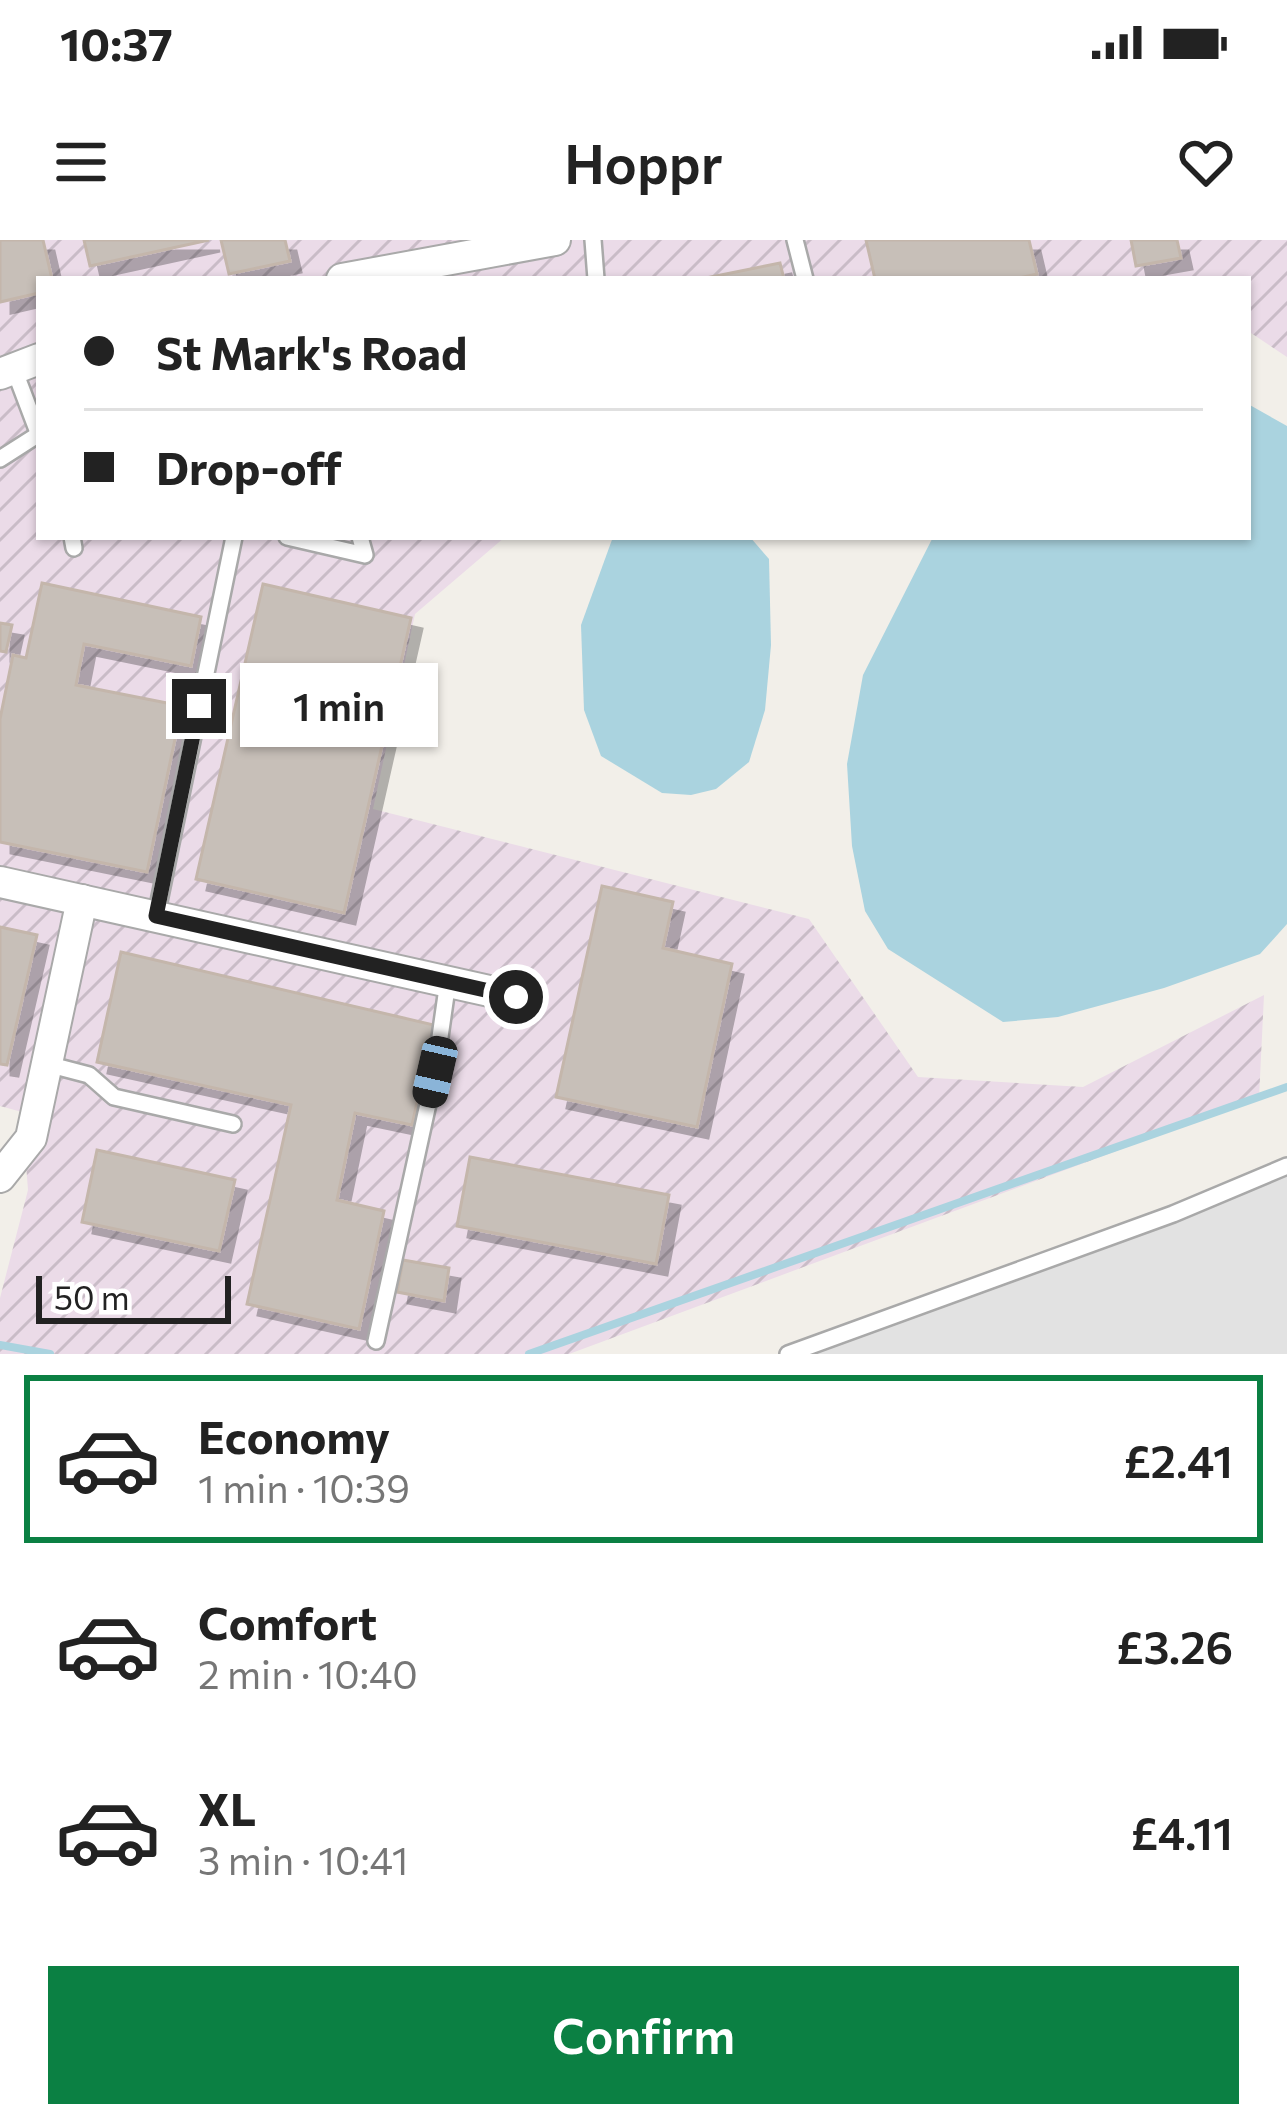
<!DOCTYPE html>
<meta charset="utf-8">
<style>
body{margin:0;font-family:Commissioner,sans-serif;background:#f6f6f6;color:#222;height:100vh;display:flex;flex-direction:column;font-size:45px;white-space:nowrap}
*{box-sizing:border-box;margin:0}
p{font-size:39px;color:#767676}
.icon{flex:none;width:66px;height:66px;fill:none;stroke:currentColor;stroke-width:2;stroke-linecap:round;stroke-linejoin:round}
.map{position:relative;height:1114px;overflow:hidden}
.drawer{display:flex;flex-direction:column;background:#fff;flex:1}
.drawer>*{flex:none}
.top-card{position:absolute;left:36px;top:36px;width:1215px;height:264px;border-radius:0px;box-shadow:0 3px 9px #0004;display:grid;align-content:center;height:264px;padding:0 48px;background:#fff}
.scale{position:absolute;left:36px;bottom:30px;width:195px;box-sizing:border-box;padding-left:12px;border:6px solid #222;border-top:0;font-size:33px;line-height:42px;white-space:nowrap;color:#222;-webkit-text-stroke:9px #fff;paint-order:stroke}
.end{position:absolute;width:54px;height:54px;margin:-27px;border:15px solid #222;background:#fff;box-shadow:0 0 0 6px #fff}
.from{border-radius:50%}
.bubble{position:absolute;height:84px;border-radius:0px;background:#fff;box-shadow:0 3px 9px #0004;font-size:39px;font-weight:600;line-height:84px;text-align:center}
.car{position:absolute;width:36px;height:72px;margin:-36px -18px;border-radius:15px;box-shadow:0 0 9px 3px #0007;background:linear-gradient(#222 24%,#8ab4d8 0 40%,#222 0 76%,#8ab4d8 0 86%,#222 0)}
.top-card b{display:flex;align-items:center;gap:42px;height:114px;font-size:45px}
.top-card b+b{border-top:3px solid #e0e0e0}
.top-card i{width:30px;height:30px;background:#222}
ul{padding:21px 0 0;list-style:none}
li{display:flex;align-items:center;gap:36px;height:168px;margin:0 24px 18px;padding:0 24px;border:6px solid transparent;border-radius:0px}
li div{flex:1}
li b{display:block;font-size:45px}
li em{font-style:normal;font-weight:600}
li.on{border-color:#0b8043}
li>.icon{width:108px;height:108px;stroke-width:1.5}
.cta{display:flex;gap:24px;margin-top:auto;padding:24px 48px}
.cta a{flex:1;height:138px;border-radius:0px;background:#0b8043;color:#fff;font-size:48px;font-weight:600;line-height:138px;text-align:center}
.status{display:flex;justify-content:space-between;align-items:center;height:84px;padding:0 60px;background:#fff;direction:ltr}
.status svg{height:33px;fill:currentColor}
header{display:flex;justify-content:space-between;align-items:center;height:156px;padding:0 48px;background:#fff;font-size:54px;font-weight:600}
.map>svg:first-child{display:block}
.industrial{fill:url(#industrial-furrows)}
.parking{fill:#e2e2e2}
.water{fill:#aad3df}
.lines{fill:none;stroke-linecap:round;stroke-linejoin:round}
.stream{stroke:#aad3df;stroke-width:8}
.building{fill:#c7bfb8;stroke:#c4b6ab;stroke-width:3;filter:url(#shadow)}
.lane-casing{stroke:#a9a9a9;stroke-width:20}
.street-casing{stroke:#a9a9a9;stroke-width:34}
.lane{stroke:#fff;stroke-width:15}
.street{stroke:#fff;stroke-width:30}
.route{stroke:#222;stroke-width:15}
</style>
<div class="status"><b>10:37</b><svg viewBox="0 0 49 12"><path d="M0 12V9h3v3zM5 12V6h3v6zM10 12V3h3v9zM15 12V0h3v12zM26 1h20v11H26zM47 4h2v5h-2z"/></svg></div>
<header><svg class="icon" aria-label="menu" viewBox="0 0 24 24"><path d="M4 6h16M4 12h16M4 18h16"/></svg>Hoppr<svg class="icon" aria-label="heart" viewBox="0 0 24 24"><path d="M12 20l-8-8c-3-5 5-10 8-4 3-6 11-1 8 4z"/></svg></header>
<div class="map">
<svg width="1287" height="1114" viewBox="0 0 1287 1114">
<defs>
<pattern id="industrial-furrows" width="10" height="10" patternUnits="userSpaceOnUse" patternTransform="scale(3)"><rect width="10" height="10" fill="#ebdbe8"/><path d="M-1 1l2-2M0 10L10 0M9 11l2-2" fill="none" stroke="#c9bcc7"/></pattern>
<filter id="shadow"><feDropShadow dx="11" dy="11" stdDeviation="0" flood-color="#0004"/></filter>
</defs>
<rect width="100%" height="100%" fill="#f2efe9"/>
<path class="industrial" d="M 0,0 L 1287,0 L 1287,117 L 1248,91 L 1248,39 L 39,39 L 39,297 L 505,297 L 415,374 L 373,569 L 809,679 L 918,837 L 1083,847 L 1264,755 L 1259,858 L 569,1114 L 0,1114 L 0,1058 L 28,950 L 22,872 L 0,866 Z"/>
<path class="parking" d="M 1287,932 L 1287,1114 L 810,1114 Z"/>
<g class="water">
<path d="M 1248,164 L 1287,186 L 1287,684 L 1260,714 L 1164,748 L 1058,777 L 1003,782 L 888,709 L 865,671 L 852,606 L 847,524 L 863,435 L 933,297 L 1248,297 Z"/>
<path d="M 613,297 L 750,297 L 769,319 L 771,405 L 765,470 L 749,522 L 716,549 L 691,555 L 662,553 L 601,516 L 584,470 L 581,385 Z"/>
</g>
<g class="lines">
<g class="stream">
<path d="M 0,1105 L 50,1114"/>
<path d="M 529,1114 L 1287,847"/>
</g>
</g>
<g class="building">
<path d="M 0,0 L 43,0 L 52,39 L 39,39 L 39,53 L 0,62 Z"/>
<path d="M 84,0 L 209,0 L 90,26 Z"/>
<path d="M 221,0 L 285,0 L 290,21 L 229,34 Z"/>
<path d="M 866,0 L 1029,0 L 1037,34 L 1015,39 L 875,39 Z"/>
<path d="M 1131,0 L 1177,0 L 1181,18 L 1136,26 Z"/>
<path d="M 780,23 L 784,39 L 701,39 Z"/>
<path d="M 42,343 L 201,377 L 191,426 L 84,404 L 76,445 L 182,466 L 147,632 L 0,602 L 0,479 L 13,415 L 26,418 Z"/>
<path d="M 263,344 L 411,378 L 344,673 L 196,639 Z"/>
<path d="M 0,383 L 12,385 L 6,412 L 0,411 Z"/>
<path d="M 602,646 L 673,662 L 663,708 L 732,724 L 697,887 L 556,857 Z"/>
<path d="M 0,687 L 37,695 L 7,825 L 0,824 Z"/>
<path d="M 121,712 L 434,785 L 412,885 L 355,873 L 337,960 L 384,971 L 359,1089 L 247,1064 L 291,865 L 97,822 Z"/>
<path d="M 97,910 L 235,940 L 219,1011 L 82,982 Z"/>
<path d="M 470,917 L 669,955 L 656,1024 L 457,986 Z"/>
<path d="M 403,1020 L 449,1028 L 444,1061 L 397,1052 Z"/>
</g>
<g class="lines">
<defs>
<g id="lane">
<path d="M 593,0 L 596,39"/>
<path d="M 795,0 L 805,39"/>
<path d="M 14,129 L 39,195"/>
<path d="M 0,219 L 39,194"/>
<path d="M 72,297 L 74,308"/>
<path d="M 287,297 L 365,315 L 360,297"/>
<path d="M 156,676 L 234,297"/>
<path d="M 47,824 L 89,835 L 114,857 L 233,884"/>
<path d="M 376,1101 L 435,832 L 448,741"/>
<path d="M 788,1114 L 1173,974 L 1287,926"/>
</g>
<g id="street">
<path d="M 342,39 L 555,0"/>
<path d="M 0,134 L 39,119"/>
<path d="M 0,642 L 516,757"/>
<path d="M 0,937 L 31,898 L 82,660"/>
</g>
</defs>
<use href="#lane" class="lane-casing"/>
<use href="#street" class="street-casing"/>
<use href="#lane" class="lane"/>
<use href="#street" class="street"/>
</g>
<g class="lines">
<path class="route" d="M 199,466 L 156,676 L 516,757"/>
</g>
</svg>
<div class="scale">50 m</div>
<i class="end from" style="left:516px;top:757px"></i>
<i class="end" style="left:199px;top:466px"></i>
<div class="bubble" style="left:240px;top:423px;width:198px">1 min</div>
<i class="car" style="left:435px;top:832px;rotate:193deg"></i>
<div class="top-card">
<b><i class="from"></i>St Mark's Road</b>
<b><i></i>Drop-off</b>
</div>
</div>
<section class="drawer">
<ul>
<li class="on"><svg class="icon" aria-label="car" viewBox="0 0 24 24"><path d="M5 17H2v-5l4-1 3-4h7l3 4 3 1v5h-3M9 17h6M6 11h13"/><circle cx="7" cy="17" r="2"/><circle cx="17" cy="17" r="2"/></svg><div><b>Economy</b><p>1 min · 10:39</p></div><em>£2.41</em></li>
<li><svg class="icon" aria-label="car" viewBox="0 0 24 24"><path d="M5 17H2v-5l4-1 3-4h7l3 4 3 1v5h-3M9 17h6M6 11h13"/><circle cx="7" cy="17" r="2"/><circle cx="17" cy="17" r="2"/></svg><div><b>Comfort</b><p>2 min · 10:40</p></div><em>£3.26</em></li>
<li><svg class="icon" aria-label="car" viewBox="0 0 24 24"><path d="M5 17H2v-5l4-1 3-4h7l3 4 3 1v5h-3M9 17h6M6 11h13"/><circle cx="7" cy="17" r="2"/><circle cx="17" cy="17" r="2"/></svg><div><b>XL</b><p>3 min · 10:41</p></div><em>£4.11</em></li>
</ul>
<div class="cta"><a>Confirm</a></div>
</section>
